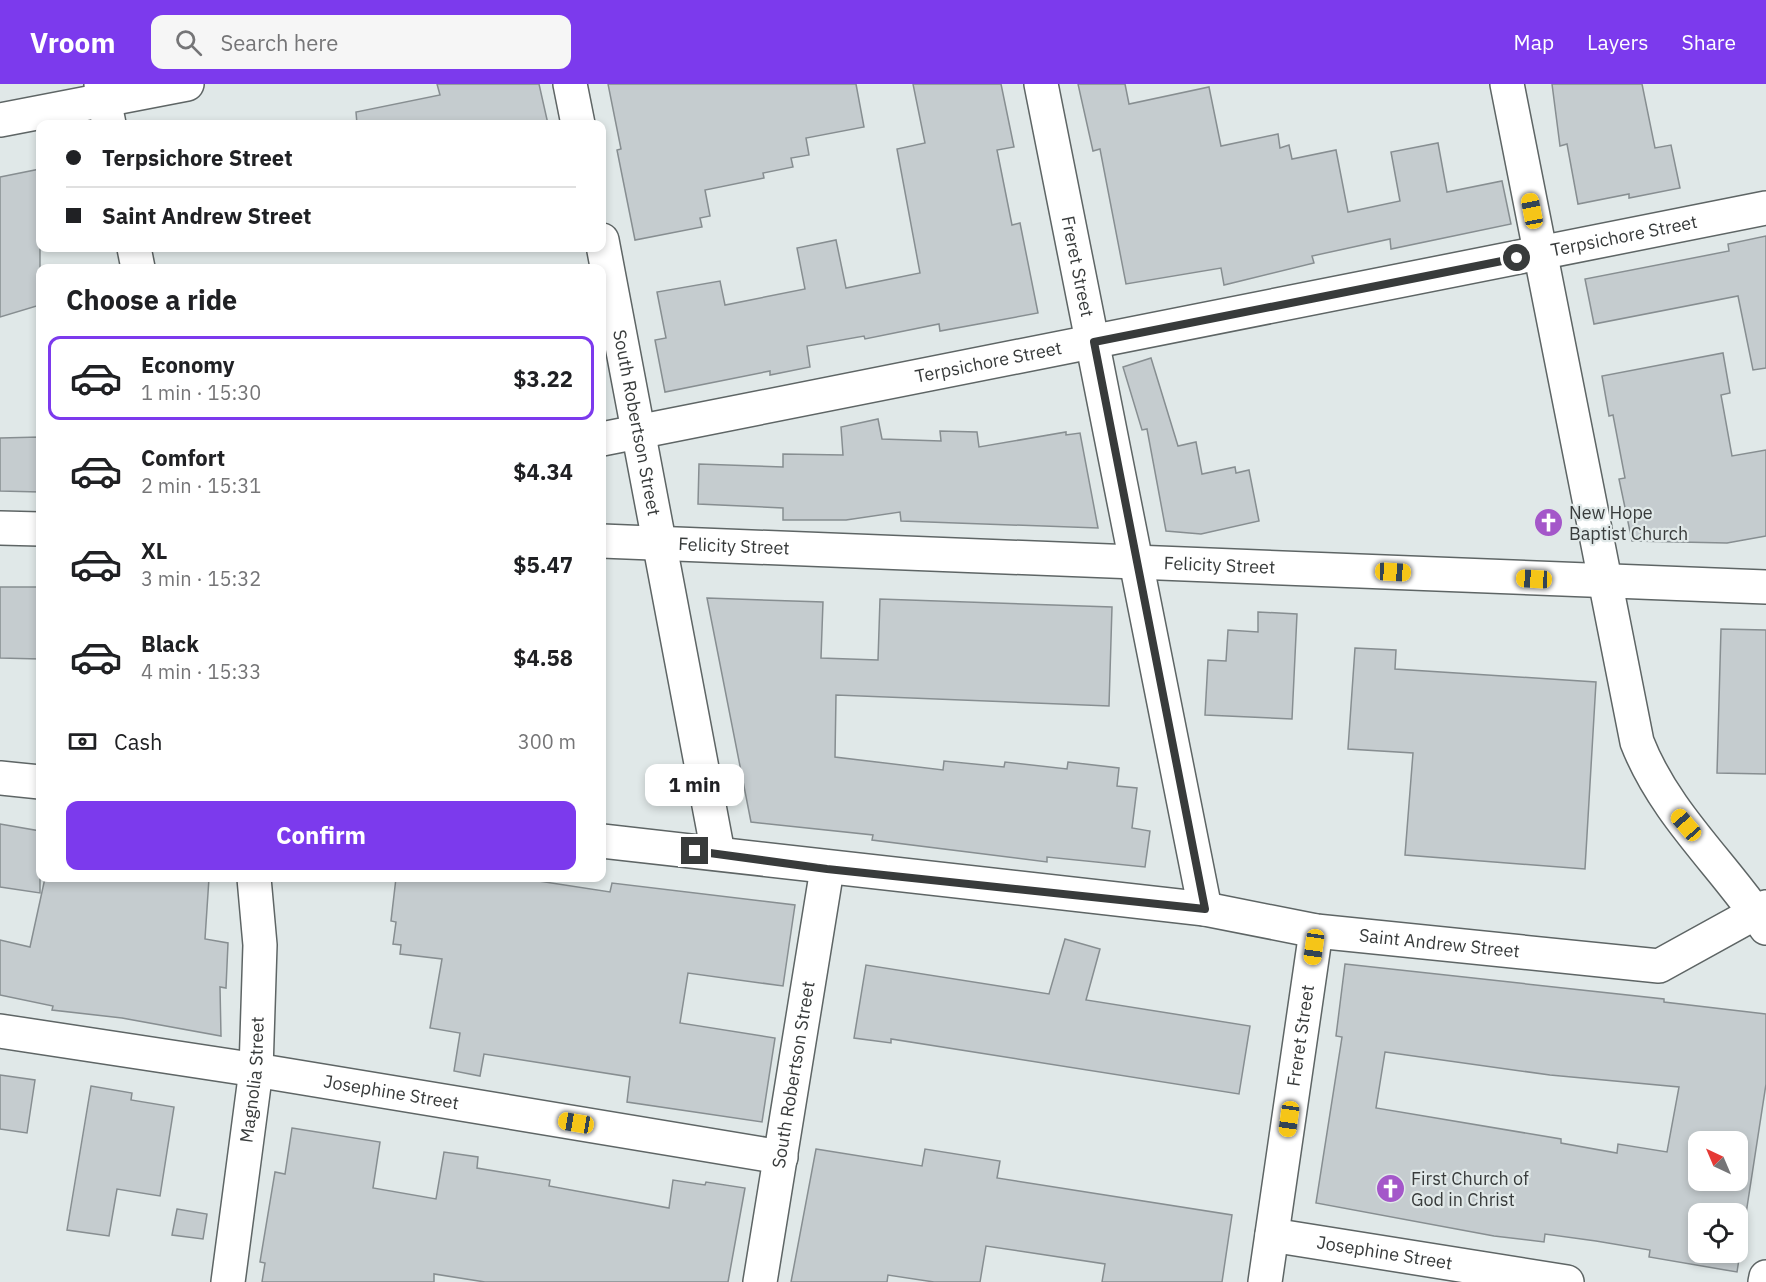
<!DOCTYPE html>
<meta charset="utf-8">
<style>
body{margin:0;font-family:"IBM Plex Sans",sans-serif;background:#f6f6f6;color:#202124;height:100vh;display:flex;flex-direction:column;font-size:22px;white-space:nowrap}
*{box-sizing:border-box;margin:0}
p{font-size:20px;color:#757577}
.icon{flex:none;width:33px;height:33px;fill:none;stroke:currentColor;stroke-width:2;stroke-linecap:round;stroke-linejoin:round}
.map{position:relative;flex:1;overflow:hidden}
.details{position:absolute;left:36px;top:180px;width:570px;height:618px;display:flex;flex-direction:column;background:#fff;border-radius:12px;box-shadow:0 3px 9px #0003}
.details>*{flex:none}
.top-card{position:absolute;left:36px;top:36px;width:570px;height:132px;border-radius:12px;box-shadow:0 3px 9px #0003;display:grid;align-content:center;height:132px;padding:0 30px;background:#fff}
.needle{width:39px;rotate:316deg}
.fabs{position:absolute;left:1688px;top:1047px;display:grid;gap:12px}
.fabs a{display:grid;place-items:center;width:60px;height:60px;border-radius:12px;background:#fff;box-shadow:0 3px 9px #0003;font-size:30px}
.end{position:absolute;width:27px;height:27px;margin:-14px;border:8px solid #383b3b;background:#fff;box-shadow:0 0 0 3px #fff}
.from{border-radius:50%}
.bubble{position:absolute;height:42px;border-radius:12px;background:#fff;box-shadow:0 3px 9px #0003;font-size:20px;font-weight:700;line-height:42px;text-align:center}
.car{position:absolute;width:18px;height:36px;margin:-18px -9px;border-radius:8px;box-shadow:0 0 4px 2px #0007;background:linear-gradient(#f5c518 24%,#345 0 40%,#f5c518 0 76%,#345 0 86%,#f5c518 0)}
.top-card b{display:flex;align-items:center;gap:21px;height:57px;font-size:22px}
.top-card b+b{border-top:2px solid #e0e0e0}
.top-card i{width:15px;height:15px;background:#202124}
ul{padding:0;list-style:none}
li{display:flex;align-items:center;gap:18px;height:84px;margin:0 12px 9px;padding:0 18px;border:3px solid transparent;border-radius:12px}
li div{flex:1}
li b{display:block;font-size:22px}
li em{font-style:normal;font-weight:700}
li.selected{border-color:#7c3aed}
li>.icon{width:54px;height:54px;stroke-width:1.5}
h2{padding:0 30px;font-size:27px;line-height:72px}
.pay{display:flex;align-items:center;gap:15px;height:66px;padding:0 30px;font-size:22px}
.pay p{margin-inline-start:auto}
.button{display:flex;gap:12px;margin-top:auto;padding:12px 30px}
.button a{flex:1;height:69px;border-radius:12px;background:#7c3aed;color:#fff;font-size:24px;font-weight:700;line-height:69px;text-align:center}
header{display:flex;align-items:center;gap:36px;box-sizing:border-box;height:84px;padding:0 30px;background:#7c3aed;color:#fff}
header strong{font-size:28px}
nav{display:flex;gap:33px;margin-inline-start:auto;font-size:21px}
.search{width:420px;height:54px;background:#f6f6f6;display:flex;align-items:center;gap:15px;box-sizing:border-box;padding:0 21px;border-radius:12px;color:#757577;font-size:22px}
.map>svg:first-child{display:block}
.building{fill:#c5cccf;stroke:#878e91;stroke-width:1.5;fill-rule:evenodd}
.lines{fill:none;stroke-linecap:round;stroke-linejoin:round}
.street-casing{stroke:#5e6565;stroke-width:36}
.secondary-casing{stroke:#5e6565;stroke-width:36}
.street{stroke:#fff;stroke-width:33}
.secondary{stroke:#fff;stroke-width:33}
.route{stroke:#383b3b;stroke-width:8}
.labels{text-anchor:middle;stroke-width:4.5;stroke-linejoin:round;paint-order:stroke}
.street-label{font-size:18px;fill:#383b3b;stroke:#e0e8e8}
.poi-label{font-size:18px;fill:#383b3b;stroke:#e0e8e8;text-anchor:start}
</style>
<header>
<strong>Vroom</strong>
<div class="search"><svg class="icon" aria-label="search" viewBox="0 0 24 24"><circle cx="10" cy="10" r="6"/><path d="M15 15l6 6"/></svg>Search here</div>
<nav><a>Map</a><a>Layers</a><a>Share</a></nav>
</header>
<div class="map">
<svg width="1766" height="1198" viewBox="0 0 1766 1198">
<rect width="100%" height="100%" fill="#e0e8e8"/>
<g class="building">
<path d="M 437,0 L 539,0 L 548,40 L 357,40 L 356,28 L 440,11 Z"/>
<path d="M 608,0 L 856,0 L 864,43 L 806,54 L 809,71 L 791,74 L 793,83 L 763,89 L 764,94 L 705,106 L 710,132 L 700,134 L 702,143 L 635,156 L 617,66 L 621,65 Z"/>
<path d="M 913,0 L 1001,0 L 1014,63 L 997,66 L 1012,141 L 1020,139 L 1038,229 L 940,247 L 939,240 L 865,255 L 864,252 L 807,262 L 810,283 L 770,291 L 770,287 L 665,308 L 655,256 L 666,254 L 657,208 L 720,197 L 725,221 L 805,205 L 797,164 L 836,156 L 846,204 L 920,189 L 897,65 L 925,59 Z"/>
<path d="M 1078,0 L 1125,0 L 1129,20 L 1209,3 L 1221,62 L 1278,50 L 1280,64 L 1289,61 L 1292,75 L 1336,66 L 1348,128 L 1400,117 L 1391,68 L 1438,59 L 1447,108 L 1502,97 L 1511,140 L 1391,165 L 1390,155 L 1312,172 L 1314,179 L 1224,201 L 1221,184 L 1126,200 L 1100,65 L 1093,67 Z"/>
<path d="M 1552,0 L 1642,0 L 1655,64 L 1671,61 L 1680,104 L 1629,114 L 1629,110 L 1578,120 L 1567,60 L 1560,62 Z"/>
<path d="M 40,85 L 40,221 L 0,233 L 0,93 Z"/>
<path d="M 1766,152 L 1766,284 L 1753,286 L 1738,212 L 1594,240 L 1585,195 L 1729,167 L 1728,160 Z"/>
<path d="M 1723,269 L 1730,309 L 1721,311 L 1732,372 L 1766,366 L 1766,452 L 1727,459 L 1632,457 L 1619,395 L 1625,394 L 1613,331 L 1609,332 L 1602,292 Z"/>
<path d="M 1151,274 L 1178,362 L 1196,358 L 1202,390 L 1235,383 L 1236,389 L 1249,386 L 1259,437 L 1201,450 L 1166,447 L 1147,345 L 1142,346 L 1123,283 Z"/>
<path d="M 878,335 L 882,355 L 941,357 L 940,347 L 977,348 L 979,363 L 1066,348 L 1066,351 L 1080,349 L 1098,444 L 901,437 L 900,428 L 846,436 L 783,436 L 783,424 L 698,420 L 699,380 L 783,383 L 783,370 L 843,371 L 841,343 Z"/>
<path d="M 40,353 L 40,408 L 0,407 L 0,354 Z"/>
<path d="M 0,503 L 40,503 L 40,575 L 0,574 Z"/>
<path d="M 707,514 L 823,518 L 821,574 L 878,576 L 880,515 L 1112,523 L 1109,622 L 836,611 L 835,673 L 943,686 L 944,677 L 1004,683 L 1005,678 L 1067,685 L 1068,678 L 1119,684 L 1117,702 L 1137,704 L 1132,744 L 1150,747 L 1145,783 L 1047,773 L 1047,778 L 872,756 L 873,751 L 751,738 Z"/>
<path d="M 1258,528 L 1297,530 L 1292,635 L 1205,631 L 1208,576 L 1226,577 L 1228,546 L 1258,548 Z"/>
<path d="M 1721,545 L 1766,546 L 1766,690 L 1717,689 Z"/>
<path d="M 1355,564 L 1396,566 L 1395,585 L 1596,598 L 1585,785 L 1405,771 L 1413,669 L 1348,665 Z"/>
<path d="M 0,740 L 40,747 L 40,809 L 0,803 Z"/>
<path d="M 45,794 L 209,794 L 205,855 L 228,859 L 226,904 L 220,903 L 221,952 L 122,934 L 52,926 L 53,922 L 0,911 L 0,856 L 30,863 Z"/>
<path d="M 396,794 L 519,794 L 610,808 L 612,799 L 795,821 L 783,902 L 688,889 L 680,939 L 775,954 L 762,1038 L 627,1018 L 630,993 L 484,970 L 480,992 L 454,987 L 460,949 L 430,944 L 442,875 L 400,870 L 401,861 L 393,860 L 396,838 L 391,837 Z"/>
<path d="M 1065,855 L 1100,865 L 1086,916 L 1250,942 L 1239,1010 L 891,955 L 891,959 L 854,954 L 866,881 L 1049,910 Z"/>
<path d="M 1345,880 L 1664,915 L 1664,918 L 1766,930 L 1766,1000 L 1737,1188 L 1649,1173 L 1650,1166 L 1596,1157 L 1545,1150 L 1544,1158 L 1494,1152 L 1316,1119 L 1342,953 L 1336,952 ZM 1385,968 L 1550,991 L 1679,1003 L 1667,1068 L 1618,1060 L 1617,1069 L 1561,1059 L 1561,1055 L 1376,1024 ZM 1698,1058 L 1737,1058 L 1737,1096 L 1698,1096 ZM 1698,1130 L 1737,1130 L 1737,1168 L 1698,1168 Z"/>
<path d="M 0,991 L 35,996 L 27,1049 L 0,1045 Z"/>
<path d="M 91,1002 L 132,1009 L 131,1016 L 174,1023 L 160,1112 L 117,1105 L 109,1152 L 67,1146 Z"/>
<path d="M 292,1044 L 380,1058 L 373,1104 L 436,1115 L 444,1068 L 478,1073 L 477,1084 L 550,1096 L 549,1102 L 669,1124 L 673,1096 L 705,1101 L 706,1098 L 745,1104 L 728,1198 L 485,1198 L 434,1190 L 434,1198 L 262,1198 L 265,1179 L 260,1178 L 275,1088 L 285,1090 Z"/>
<path d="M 816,1065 L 922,1082 L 925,1065 L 1000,1077 L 997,1094 L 1232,1131 L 1222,1198 L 1102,1198 L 1105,1180 L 986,1162 L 980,1198 L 934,1198 L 888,1191 L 887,1198 L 791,1198 Z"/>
<path d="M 177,1125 L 207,1130 L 203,1155 L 172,1151 Z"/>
</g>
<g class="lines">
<defs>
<g id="street">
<path d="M 101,0 L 109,40"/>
<path d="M 570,0 L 578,40"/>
<path id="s1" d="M 1041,0 L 1205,825"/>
<path d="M 1507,0 L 1637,658 C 1665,730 1724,781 1766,844"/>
<path id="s2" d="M 602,156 L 718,769"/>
<path d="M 134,164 L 138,184"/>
<path id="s3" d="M 602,355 L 1766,124"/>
<path d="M 0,444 L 40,445"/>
<path id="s4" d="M 602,457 L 1766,503"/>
<path d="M 0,694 L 40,698"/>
<path id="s5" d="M 602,757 L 1205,825 L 1316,847 L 1659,882 L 1766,823"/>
<path id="s6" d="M 0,947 L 256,986 L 781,1073"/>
<path id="s7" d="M 1272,1151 L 1567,1198"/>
<path id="s8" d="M 228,1198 L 256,986 L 260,861 L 254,794"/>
<path id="s9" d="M 760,1198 L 827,785"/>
<path id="s10" d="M 1265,1198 L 1316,847"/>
<path d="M 1765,1198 L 1766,1193"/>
</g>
<path id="secondary" d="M 0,36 L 187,0"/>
</defs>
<use href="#street" class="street-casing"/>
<use href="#secondary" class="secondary-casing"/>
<use href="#street" class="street"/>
<use href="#secondary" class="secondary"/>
</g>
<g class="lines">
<path class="route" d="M 695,767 L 827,785 L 1205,825 L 1094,258 L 1517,174"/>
</g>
<defs>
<symbol id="church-disc" viewBox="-11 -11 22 22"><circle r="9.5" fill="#a457c9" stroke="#e0e8e8"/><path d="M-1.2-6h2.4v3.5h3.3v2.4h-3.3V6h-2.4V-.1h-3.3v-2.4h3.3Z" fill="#fff"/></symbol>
</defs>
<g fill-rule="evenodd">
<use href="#church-disc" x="1532" y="422" width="33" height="33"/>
<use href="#church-disc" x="1374" y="1088" width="33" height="33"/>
</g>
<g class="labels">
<g class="street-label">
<text dy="6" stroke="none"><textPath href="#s3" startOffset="1042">Terpsichore Street</textPath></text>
<text dy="6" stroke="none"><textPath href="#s1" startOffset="186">Freret Street</textPath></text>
<text dy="6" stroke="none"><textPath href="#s3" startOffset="394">Terpsichore Street</textPath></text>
<text dy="6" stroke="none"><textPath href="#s2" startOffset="186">South Robertson Street</textPath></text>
<text dy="6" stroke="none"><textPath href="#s4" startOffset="132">Felicity Street</textPath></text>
<text dy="6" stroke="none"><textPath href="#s4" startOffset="618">Felicity Street</textPath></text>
<text dy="6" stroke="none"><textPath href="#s5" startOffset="844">Saint Andrew Street</textPath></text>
<text dy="6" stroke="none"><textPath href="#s10" startOffset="249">Freret Street</textPath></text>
<text dy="6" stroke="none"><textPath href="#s9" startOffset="210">South Robertson Street</textPath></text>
<text dy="6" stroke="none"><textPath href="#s8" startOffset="204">Magnolia Street</textPath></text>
<text dy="6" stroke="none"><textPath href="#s6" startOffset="396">Josephine Street</textPath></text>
<text dy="6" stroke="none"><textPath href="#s7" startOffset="114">Josephine Street</textPath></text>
</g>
<g class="poi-label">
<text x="1569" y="435">New Hope<tspan x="1569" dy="21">Baptist Church</tspan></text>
<text x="1411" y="1101">First Church of<tspan x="1411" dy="21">God in Christ</tspan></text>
</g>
</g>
</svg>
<div class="fabs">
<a><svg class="needle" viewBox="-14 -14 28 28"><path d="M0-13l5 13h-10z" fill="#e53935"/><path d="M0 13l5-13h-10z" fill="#757577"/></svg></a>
<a><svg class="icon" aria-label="locate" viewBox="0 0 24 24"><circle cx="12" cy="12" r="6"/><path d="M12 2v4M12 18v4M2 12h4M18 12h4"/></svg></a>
</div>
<i class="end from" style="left:1517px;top:174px"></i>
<i class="end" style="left:695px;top:767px"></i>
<div class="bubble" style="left:645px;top:680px;width:99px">1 min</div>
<i class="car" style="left:1532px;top:127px;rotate:349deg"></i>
<i class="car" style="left:1393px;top:488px;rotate:93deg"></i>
<i class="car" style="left:1534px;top:495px;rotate:273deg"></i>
<i class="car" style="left:1686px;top:741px;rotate:319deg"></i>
<i class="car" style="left:1314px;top:863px;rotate:188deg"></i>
<i class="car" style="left:1289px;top:1035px;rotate:188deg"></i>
<i class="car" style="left:576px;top:1039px;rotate:280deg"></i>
<div class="top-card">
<b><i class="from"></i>Terpsichore Street</b>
<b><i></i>Saint Andrew Street</b>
</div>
<section class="details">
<h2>Choose a ride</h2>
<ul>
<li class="selected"><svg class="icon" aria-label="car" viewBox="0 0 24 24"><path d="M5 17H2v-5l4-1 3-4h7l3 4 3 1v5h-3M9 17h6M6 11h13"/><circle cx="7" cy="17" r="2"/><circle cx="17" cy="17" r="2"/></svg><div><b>Economy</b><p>1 min · 15:30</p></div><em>$3.22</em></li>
<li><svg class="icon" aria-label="car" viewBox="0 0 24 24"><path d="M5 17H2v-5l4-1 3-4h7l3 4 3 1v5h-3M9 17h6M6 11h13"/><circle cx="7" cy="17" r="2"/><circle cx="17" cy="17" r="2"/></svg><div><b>Comfort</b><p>2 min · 15:31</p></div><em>$4.34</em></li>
<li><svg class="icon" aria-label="car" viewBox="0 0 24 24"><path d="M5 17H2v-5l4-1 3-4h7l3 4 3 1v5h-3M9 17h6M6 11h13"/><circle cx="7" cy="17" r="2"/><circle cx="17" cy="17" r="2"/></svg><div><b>XL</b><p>3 min · 15:32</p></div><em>$5.47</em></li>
<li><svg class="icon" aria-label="car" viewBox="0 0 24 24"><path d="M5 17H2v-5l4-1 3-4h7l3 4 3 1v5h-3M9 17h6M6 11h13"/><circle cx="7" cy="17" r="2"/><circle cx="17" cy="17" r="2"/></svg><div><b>Black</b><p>4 min · 15:33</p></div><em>$4.58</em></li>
</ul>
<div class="pay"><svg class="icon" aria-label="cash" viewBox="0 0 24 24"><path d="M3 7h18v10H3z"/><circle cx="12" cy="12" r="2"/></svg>Cash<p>300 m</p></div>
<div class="button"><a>Confirm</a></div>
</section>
</div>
